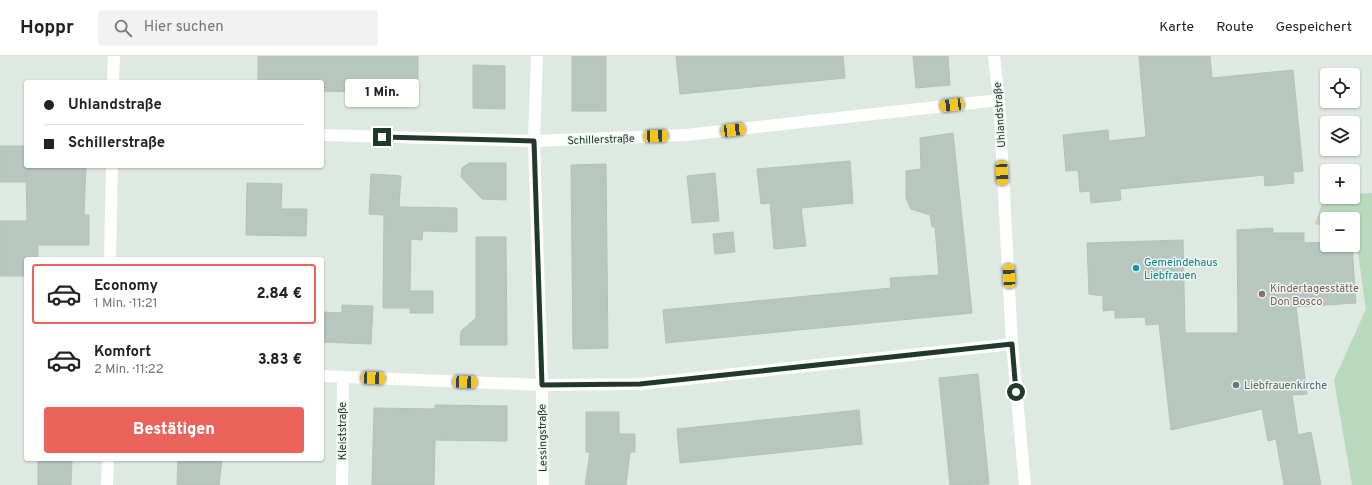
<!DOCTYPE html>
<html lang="de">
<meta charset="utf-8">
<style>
body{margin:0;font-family:Overpass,sans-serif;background:#f2f2f2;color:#222;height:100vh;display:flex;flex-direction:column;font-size:15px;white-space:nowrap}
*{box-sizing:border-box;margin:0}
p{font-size:13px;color:#767676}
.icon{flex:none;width:22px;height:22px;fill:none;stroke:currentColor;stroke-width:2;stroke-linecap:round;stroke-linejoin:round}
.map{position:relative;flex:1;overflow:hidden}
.side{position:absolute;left:24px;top:201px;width:300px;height:204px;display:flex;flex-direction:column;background:#fff;border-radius:4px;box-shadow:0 1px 3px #0004}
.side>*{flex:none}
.hud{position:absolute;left:24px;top:24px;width:300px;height:88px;border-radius:4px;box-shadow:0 1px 3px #0004;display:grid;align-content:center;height:88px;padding:0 20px;background:#fff}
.fabs{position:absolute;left:1320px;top:12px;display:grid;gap:8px}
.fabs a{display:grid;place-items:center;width:40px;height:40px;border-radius:4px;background:#fff;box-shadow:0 1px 3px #0004;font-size:20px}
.end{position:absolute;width:18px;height:18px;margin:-9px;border:5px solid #21382d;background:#fff;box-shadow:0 0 0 2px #fff}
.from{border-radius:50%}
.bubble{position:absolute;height:28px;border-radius:4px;background:#fff;box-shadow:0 1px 3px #0004;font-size:13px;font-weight:800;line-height:28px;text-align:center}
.car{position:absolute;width:12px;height:24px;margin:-12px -6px;border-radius:5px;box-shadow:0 0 3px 1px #0007;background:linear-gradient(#f5c518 24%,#345 0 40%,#f5c518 0 76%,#345 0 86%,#f5c518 0)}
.hud b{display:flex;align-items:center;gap:14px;height:38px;font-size:15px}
.hud b+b{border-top:1px solid #e0e0e0}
.hud i{width:10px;height:10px;background:#222}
ul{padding:7px 0 0;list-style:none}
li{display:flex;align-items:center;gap:12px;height:60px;margin:0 8px 6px;padding:0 12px;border:2px solid transparent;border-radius:4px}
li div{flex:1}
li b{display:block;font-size:15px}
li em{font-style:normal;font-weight:800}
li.current{border-color:#ea645b}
li>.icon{width:36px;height:36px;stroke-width:1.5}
.button{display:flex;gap:8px;margin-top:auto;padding:8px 20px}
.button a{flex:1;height:46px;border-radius:4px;background:#ea645b;color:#fff;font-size:16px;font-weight:800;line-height:46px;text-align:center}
header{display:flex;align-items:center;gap:24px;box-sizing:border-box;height:56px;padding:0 20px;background:#fff;border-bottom:1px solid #e0e0e0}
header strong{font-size:19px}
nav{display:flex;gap:22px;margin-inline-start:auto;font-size:14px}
.search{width:280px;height:36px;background:#f2f2f2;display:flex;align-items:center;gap:10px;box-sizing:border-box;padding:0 14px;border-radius:4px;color:#767676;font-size:15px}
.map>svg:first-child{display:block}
.green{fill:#b8d9bb}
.building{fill:#b7c6be;stroke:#b1c2b8}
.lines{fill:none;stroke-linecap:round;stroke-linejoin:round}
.minor{stroke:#fff;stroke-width:12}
.route{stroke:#21382d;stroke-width:5}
.culture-dot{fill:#0f9aa8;stroke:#eef6f1;stroke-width:1.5}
.education-dot{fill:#8d6e63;stroke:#eef6f1;stroke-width:1.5}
.worship-dot{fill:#6b7280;stroke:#eef6f1;stroke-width:1.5}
.labels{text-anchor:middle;stroke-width:3;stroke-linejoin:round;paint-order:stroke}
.street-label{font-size:11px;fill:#21382d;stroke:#eef6f1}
.culture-label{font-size:11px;fill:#0d838f;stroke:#eef6f1;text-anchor:start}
.education-label{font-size:11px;fill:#785e54;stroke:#eef6f1;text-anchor:start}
.worship-label{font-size:11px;fill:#5b616d;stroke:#eef6f1;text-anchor:start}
</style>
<header>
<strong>Hoppr</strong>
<div class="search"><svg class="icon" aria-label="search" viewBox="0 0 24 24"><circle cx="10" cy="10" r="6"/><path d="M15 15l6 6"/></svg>Hier suchen</div>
<nav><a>Karte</a><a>Route</a><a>Gespeichert</a></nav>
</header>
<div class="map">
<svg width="1372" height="429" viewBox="0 0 1372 429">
<rect width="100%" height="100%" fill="#dee9e2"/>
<path class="green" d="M 1372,137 L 1372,429 L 1352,429 L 1334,324 L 1366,253 L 1355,176 L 1353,176 L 1353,163 L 1327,163 L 1327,171 L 1315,168 L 1324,140 L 1353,141 L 1353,138 Z"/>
<g class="building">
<path d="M 258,0 L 418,0 L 418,38 L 322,35 L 322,26 L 258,26 Z"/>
<rect x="572" y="0" width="34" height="55"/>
<path d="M 676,0 L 843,0 L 845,22 L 680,38 Z"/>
<path d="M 913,0 L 948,0 L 950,29 L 916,32 Z"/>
<path d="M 1139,0 L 1210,0 L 1212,22 L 1293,14 L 1303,115 L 1293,116 L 1294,127 L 1265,130 L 1264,119 L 1120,133 L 1121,144 L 1091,147 L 1090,135 L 1080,136 L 1078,114 L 1066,115 L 1063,79 L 1108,74 L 1109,85 L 1146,81 Z"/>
<path d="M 473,9 L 505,10 L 505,53 L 473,52 Z"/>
<path d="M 953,77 L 972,257 L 666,287 L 663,254 L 891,232 L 890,222 L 939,219 L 935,171 L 932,171 L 930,159 L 911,153 L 906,142 L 906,115 L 921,113 L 920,82 Z"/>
<path d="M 0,90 L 26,90 L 26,110 L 86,110 L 84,159 L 89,159 L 89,189 L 38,189 L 38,203 L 26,203 L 26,220 L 0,220 L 0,165 L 27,165 L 26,115 L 26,126 L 0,126 Z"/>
<path d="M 850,105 L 853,147 L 801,152 L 806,190 L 774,193 L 770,147 L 761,148 L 757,113 Z"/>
<path d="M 469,107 L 506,107 L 506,144 L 482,143 L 461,121 L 462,112 Z"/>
<path d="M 606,108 L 608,292 L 573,293 L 571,109 Z"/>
<path d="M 715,117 L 719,165 L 692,167 L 687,120 Z"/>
<path d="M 371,118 L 401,120 L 399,151 L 457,152 L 457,176 L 423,175 L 422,184 L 411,183 L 410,235 L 433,235 L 433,257 L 410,257 L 410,252 L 383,252 L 384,159 L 369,158 Z"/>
<path d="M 247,127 L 282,128 L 281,153 L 307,153 L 306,180 L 246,179 Z"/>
<path d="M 1273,172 L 1273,177 L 1304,177 L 1304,187 L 1327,186 L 1327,189 L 1352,189 L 1356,247 L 1296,251 L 1307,338 L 1292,339 L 1298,379 L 1311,376 L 1321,429 L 1284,429 L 1276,383 L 1268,385 L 1262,353 L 1171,374 L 1159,268 L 1146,269 L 1145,261 L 1115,262 L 1115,254 L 1103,255 L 1103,240 L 1089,238 L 1087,187 L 1183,184 L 1185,277 L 1238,277 L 1237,174 Z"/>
<path d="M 733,176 L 735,196 L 715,198 L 713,178 Z"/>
<path d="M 476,181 L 506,181 L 507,289 L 460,289 L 461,275 L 476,262 Z"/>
<path d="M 342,249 L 373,250 L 371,288 L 322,286 L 322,256 L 342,257 Z"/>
<path d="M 978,318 L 989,428 L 950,429 L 939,322 Z"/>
<path d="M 435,349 L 507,350 L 507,385 L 435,384 L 434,429 L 372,429 L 374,352 L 435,353 Z"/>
<path d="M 859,354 L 862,388 L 680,407 L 677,373 Z"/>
<path d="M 586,356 L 619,356 L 619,378 L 635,378 L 635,396 L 630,396 L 626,429 L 585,429 L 590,396 L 586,396 Z"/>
<path d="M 38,403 L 72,403 L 71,429 L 38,429 Z"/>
<path d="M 178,403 L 222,403 L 219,429 L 177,429 Z"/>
</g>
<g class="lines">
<g class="minor">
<path d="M 537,0 L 534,85 L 542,329 L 543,429"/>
<path d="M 994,0 L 999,44 L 1012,288 L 1025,429"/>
<path d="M 113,26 L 114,0"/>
<path d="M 322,79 L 534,85 L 686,79 L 999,44"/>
<path d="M 110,203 L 112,110"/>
<path d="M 322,320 L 542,329 L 640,328 L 1012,288"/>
<path d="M 107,429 L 108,403"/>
<path d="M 342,429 L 343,321"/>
</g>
</g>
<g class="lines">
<path class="route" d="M 382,81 L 534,85 L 542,329 L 640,328 L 1012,288 L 1016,336"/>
</g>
<circle class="culture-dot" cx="1136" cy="212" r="4"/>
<circle class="education-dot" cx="1262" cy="238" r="4"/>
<circle class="worship-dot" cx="1236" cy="329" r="4"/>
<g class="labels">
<g class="street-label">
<text transform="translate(999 59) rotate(-94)" y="4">Uhlandstraße</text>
<text transform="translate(601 83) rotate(-2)" y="4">Schillerstraße</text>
<text transform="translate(342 375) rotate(-90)" y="4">Kleiststraße</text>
<text transform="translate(542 382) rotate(-91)" y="4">Lessingstraße</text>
</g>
<g class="culture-label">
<text x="1144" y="210">Gemeindehaus<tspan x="1144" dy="13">Liebfrauen</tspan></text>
</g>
<g class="education-label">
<text x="1270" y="236">Kindertagesstätte<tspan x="1270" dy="13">Don Bosco</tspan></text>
</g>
<g class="worship-label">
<text x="1244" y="333">Liebfrauenkirche</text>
</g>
</g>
</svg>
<div class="fabs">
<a><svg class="icon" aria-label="locate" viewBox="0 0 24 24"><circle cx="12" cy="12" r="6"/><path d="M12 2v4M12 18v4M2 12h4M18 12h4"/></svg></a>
<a><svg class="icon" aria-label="layers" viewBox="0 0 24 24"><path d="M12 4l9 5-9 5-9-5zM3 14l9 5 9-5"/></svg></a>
<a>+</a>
<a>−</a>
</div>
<i class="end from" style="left:1016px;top:336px"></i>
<i class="end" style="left:382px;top:81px"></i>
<div class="bubble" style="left:345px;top:23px;width:74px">1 Min.</div>
<i class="car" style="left:952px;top:49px;rotate:263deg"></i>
<i class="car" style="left:733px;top:74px;rotate:83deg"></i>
<i class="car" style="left:656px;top:80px;rotate:88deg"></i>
<i class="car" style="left:1002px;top:117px;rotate:177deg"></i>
<i class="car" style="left:1009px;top:220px;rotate:357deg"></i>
<i class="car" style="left:373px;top:322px;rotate:92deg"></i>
<i class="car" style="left:465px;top:326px;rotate:92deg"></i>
<div class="hud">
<b><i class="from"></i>Uhlandstraße</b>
<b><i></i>Schillerstraße</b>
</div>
<section class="side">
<ul>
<li class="current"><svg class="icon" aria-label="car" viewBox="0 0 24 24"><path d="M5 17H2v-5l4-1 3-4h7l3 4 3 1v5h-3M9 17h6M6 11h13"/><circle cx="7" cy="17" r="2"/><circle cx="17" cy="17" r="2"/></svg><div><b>Economy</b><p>1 Min. · 11:21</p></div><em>2.84 €</em></li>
<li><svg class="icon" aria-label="car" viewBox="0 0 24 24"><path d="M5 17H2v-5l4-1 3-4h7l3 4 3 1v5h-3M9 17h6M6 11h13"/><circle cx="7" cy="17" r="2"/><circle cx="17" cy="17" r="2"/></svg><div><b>Komfort</b><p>2 Min. · 11:22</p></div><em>3.83 €</em></li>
</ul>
<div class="button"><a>Bestätigen</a></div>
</section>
</div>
